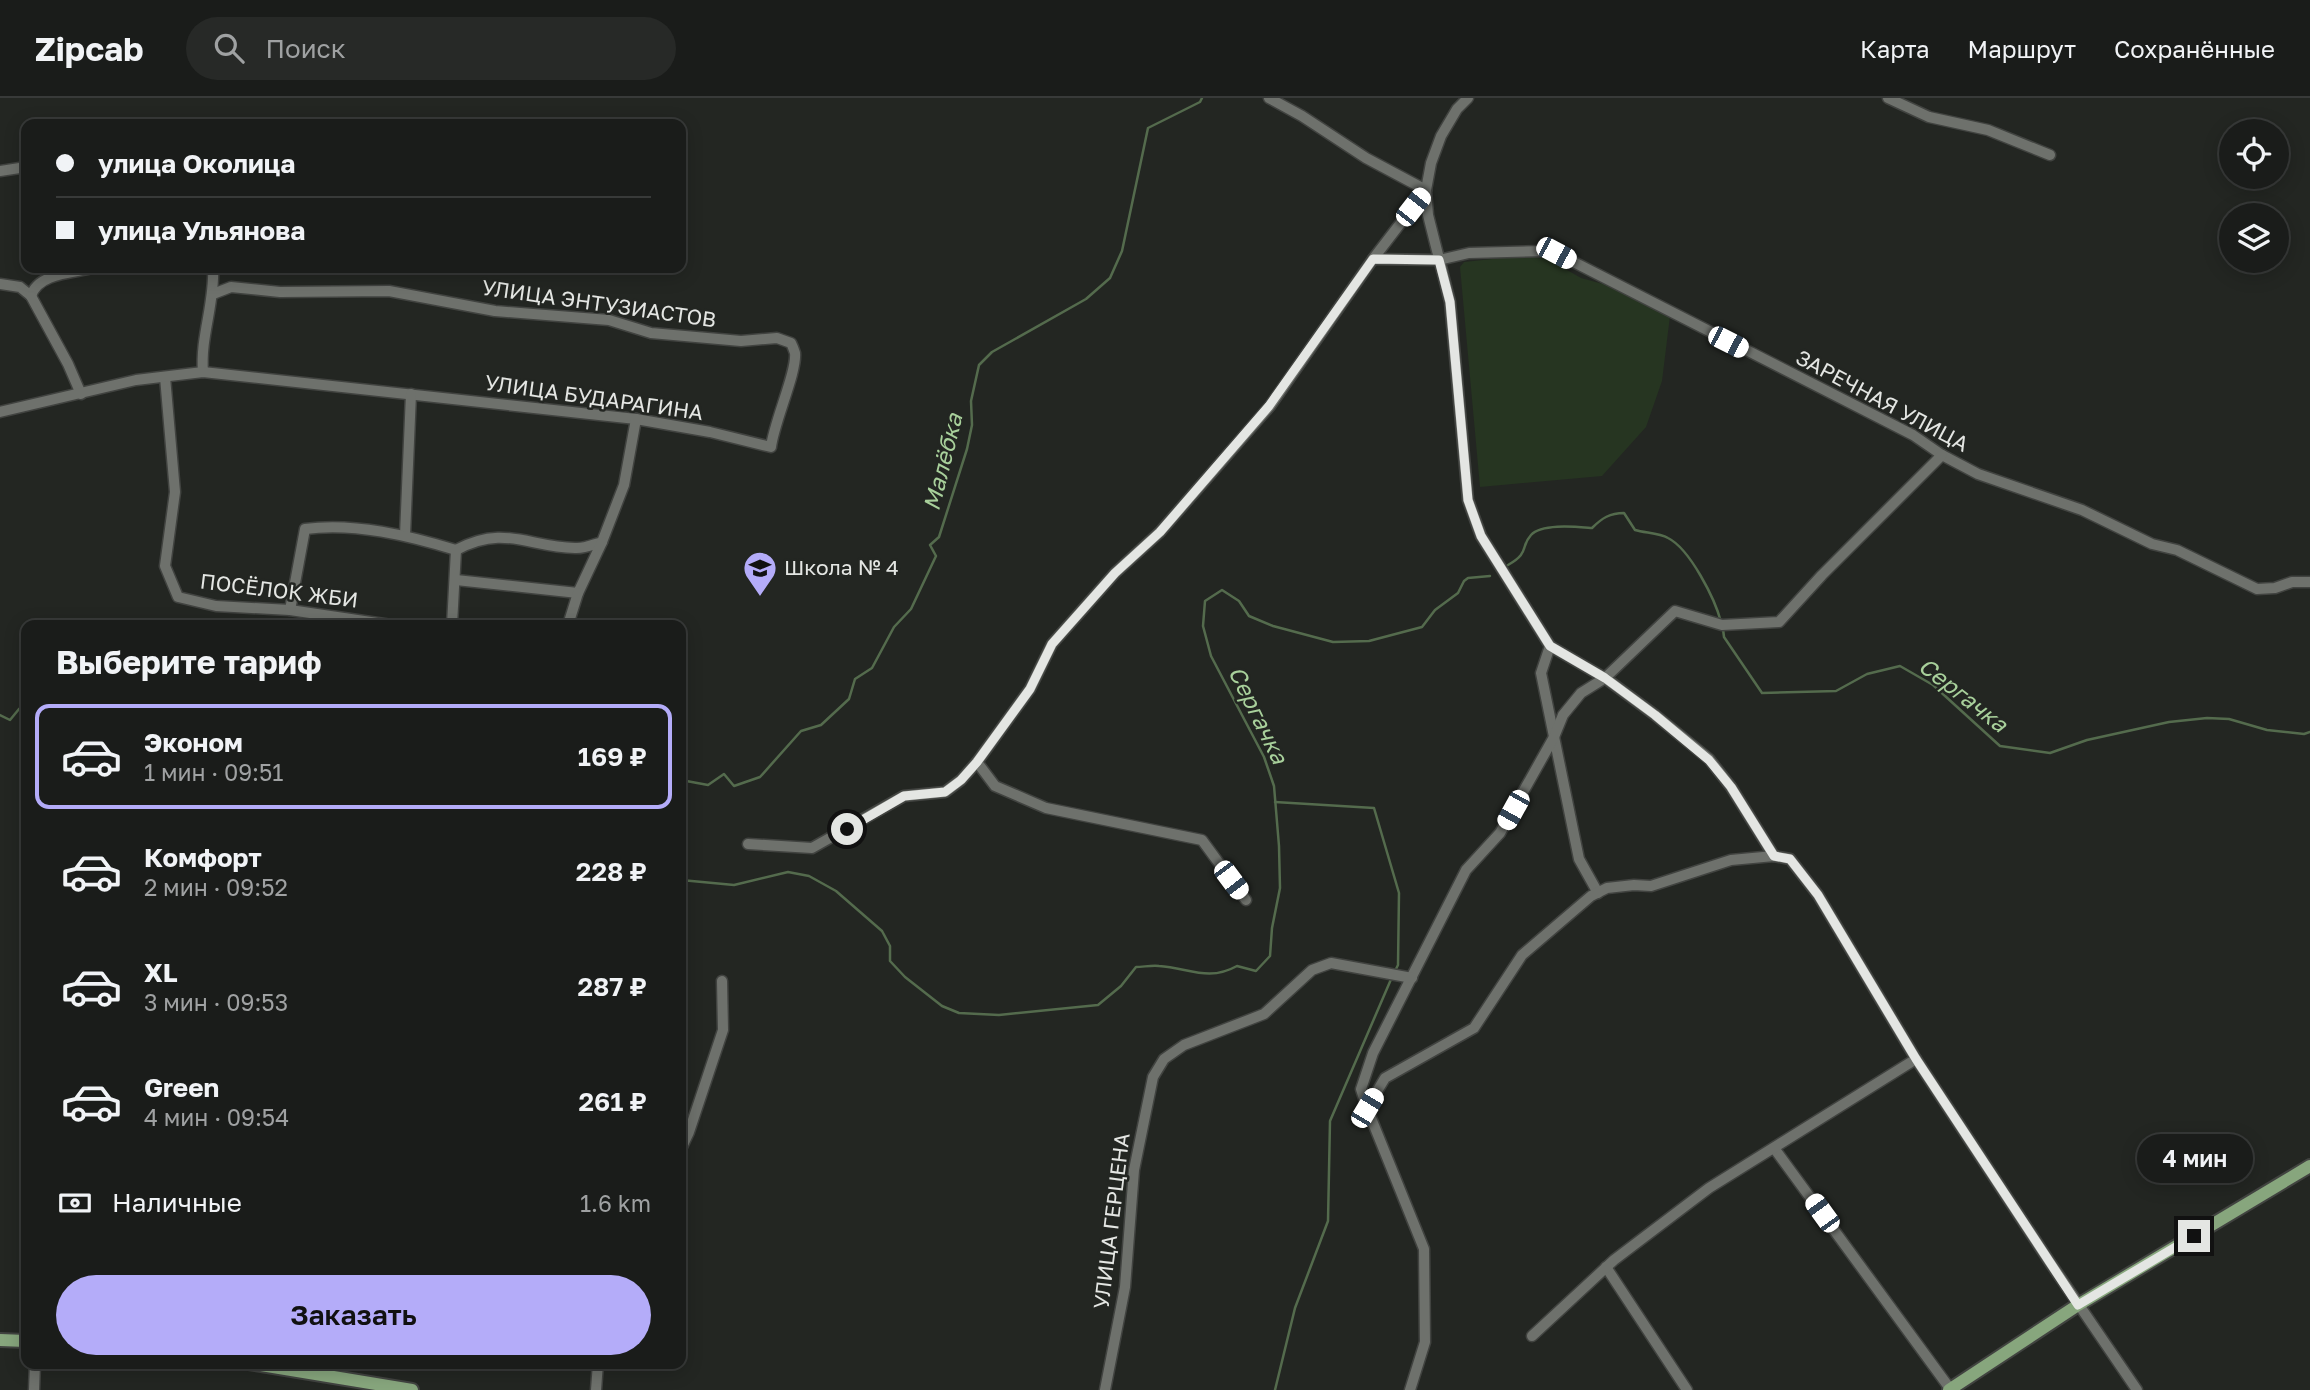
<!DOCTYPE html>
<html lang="ru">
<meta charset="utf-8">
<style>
body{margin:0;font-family:"Golos Text",sans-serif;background:#272927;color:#f1f3f6;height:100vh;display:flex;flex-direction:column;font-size:26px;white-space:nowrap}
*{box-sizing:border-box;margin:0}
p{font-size:23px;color:#9fa1a2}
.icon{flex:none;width:38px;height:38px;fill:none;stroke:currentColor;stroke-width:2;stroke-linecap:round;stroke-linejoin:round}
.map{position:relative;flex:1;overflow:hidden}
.panel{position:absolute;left:21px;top:522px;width:665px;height:749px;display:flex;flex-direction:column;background:#1a1c1a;border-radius:14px;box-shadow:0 4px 18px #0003,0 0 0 2px #383a39}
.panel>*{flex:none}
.top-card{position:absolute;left:21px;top:21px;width:665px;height:154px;border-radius:14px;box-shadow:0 4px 18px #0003,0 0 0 2px #383a39;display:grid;align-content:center;height:154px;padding:0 35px;background:#1a1c1a}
.tools{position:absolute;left:2219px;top:21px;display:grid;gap:14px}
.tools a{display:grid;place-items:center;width:70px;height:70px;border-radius:50%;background:#1a1c1a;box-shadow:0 4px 18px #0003,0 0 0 2px #383a39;font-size:35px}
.end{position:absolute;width:32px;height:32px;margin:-16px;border:9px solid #e4e6e3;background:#111;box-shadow:0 0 0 4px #111}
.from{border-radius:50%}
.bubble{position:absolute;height:49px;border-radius:24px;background:#1a1c1a;box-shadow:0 4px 18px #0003,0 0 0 2px #383a39;font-size:23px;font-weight:600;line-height:49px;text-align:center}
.car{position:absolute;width:21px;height:42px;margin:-21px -10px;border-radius:9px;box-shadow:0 0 5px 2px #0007;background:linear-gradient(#fff 24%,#345 0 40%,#fff 0 76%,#345 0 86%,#fff 0)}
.top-card b{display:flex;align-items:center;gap:24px;height:66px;font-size:26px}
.top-card b+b{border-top:2px solid #383a39}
.top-card i{width:18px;height:18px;background:#f1f3f6}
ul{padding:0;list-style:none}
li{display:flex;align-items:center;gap:21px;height:105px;margin:0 14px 10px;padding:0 21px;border:4px solid transparent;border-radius:14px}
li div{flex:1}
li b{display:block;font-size:26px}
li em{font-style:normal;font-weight:600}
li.active{border-color:#b4acf9}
li>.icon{width:63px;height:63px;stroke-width:1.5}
h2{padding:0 35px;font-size:32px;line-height:84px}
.pay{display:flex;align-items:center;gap:18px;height:77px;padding:0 35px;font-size:26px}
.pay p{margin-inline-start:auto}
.action{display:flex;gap:14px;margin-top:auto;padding:14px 35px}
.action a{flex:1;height:80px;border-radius:42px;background:#b4acf9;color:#111;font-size:28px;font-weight:600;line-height:80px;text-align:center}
header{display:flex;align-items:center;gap:42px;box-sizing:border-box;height:98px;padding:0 35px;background:#1a1c1a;border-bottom:2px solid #383a39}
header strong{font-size:33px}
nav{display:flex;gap:38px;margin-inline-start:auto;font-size:24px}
.search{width:490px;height:63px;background:#272927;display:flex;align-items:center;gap:18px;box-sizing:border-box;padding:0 24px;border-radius:38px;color:#9fa1a2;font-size:26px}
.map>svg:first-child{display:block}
.green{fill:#263521}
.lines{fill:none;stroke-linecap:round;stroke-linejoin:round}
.stream{stroke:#546b4d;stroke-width:2.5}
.minor-casing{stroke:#414340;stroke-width:13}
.major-casing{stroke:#414340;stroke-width:16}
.minor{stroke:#6e716c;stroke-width:10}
.major{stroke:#87a67d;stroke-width:12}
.route{stroke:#e4e6e3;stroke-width:9}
.labels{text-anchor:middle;stroke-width:5;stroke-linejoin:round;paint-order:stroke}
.street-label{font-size:21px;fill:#e4e6e3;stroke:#232622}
.poi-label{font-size:21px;fill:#e4e6e3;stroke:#232622;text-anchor:start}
.water-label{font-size:23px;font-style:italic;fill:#a8d09b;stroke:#232622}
</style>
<header>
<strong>Zipcab</strong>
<div class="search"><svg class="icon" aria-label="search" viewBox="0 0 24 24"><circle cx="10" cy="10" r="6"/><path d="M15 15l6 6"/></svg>Поиск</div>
<nav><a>Карта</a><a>Маршрут</a><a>Сохранённые</a></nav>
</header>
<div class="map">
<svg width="2310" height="1292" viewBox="0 0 2310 1292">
<rect width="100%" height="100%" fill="#232622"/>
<path class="green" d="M 1520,158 L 1546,160 L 1581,180 L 1603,186 L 1670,218 L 1662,283 L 1646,329 L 1602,378 L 1480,389 L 1460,169 L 1464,164 Z"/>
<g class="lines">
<g class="stream">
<path d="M 1508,467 C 1530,455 1520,449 1531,437 C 1542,425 1578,429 1592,430 C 1602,420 1610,415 1624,415 L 1635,432 C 1645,435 1659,435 1668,440 C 1690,451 1715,501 1721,524"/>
<path d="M 1723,531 L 1724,539 L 1762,595 L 1836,593 L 1867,576 L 1900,568 L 1933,587 L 2000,648 L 2050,655 L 2087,642 L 2169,624 L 2207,620 L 2229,621 L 2267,632 L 2304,636 L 2310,634"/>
<path d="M 0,617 L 10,622 L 19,611 L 26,608"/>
<path d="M 681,682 L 708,687 L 724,676 L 734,688 L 760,679 L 801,633 L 821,627 L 849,601 L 855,581 L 872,570 L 894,529 L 911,511 L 936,458 L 930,447 L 939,439 L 967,351 L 972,327 L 971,303 L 979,267 L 992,254 L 1086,201 L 1110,180 L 1122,153 L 1148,30 L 1200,4 L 1202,0"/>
<path d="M 1275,704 L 1374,710 L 1399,795 L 1398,867 L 1395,873"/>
<path d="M 681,782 L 734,787 L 788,774 L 809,778 L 836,793 L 882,833 L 890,848 L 890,863 L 905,879 L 942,908 L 959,915 L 999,917 L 1098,907 L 1121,888 L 1136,869 C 1143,869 1152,867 1159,868 C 1189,870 1208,884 1237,868 L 1256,873 L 1270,858 L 1272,830 L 1280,790 L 1279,748 L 1274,688 L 1264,659 L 1211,558 L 1203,528 L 1205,503 L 1222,492 L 1239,503 L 1249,518 L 1273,528 L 1333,544 L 1369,543 L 1422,529 L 1435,512 L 1458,495 L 1464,483 L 1468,480 L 1490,478"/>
<path d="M 1275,1292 L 1295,1210 L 1328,1123 L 1330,1023 L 1392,879"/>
</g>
<defs>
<g id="minor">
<path d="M 1269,0 L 1302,18 L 1366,60 L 1426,92"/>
<path d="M 1468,0 L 1457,11 L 1441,38 L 1431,65 L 1426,92 L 1428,117 L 1450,204 L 1468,402 L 1481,438 L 1550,548 L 1605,580 L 1655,617 L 1709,661 L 1731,689 L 1774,758"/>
<path d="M 1888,0 L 1929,19 L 1988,32 L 2050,57"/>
<path d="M 0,73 L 26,69"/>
<path d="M 1373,161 L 1439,162 L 1469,155 L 1544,153 L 1556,155 L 1913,337 L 1942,357 L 1978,376 L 2082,412 L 2152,446 L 2177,452 L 2257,491 L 2275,490 L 2292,484 L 2310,484"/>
<path d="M 0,186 L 20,189 L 31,198 C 38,175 73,175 93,170"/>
<path d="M 31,198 L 68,266 L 81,296"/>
<path d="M 203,274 C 200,239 215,205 213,170"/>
<path d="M 165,279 L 175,394 L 165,468 L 178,499 L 216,508 L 290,512 L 391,527"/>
<path d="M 0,314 L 136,282 L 203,274 L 636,321 L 710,334 L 771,349 C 774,324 797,274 795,255 C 794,252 793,249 791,245 L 777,240 L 741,243 L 651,235 L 609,222 L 495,213 L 389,193 L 280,194 L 231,189 L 213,196"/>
<path d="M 405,437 L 411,296"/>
<path d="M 456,452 C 504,426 528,449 575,450 C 584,451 594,446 602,444 L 624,387 L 636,321"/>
<path d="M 456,482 L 578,495 L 602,444"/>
<path d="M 290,512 L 305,431 C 354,424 410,438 456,452 L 452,527"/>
<path d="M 568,527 L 578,495"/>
<path d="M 1550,548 L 1541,575 L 1579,761 L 1598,795"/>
<path d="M 977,664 L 995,688 L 1046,710 L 1202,742 L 1246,802"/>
<path d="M 748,746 L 812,750 L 904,698 L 945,694 L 961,682 L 977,664 L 1030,591 L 1052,546 L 1115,475 L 1160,434 L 1270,308 L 1373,161 L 1426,92"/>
<path d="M 1367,1010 L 1361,991 L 1373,955 L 1466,772 L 1500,735 L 1554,639 L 1563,617 L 1581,595 L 1605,580 L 1675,513 L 1722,527 L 1779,524 L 1822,477 L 1942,357"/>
<path d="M 1774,1050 L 1951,1292"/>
<path d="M 681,1051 L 689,1034 L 723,932 L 722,883"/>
<path d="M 1606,1169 L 1687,1292"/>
<path d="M 1532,1238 L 1614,1162 L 1709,1090 L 1916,961"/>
<path d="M 34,1292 L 35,1265"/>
<path d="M 596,1292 L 598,1265"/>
<path d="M 1105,1292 L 1125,1189 L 1134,1072 L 1153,979 L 1164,961 L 1184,947 L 1264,916 L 1312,872 L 1331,865 L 1412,880"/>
<path d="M 1410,1292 L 1425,1244 L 1424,1151 L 1367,1010 L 1385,980 L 1474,930 L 1522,857 L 1591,798 L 1607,790 L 1634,787 L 1651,788 L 1731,762 L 1774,758 L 1790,761 L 1818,797 L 1916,961 L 2049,1163 L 2137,1292"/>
</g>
<g id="major">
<path d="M 0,1242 L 26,1243"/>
<path d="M 249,1265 L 412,1292"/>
<path d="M 1949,1292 L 2078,1207 L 2310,1068"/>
</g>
</defs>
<use href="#minor" class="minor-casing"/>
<use href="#major" class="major-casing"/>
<use href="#minor" class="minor"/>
<use href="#major" class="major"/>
</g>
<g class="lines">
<path class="route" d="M 847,731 L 904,698 L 945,694 L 961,682 L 977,664 L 1030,591 L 1052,546 L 1115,475 L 1160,434 L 1269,308 L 1373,161 L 1439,162 L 1450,204 L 1468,402 L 1481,438 L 1550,548 L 1605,580 L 1655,617 L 1709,662 L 1731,689 L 1774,758 L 1790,761 L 1818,797 L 1916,961 L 2078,1207 L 2194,1138"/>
</g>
<defs>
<symbol id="school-pin" viewBox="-11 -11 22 30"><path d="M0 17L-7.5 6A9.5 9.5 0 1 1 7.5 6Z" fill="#b4acf9" stroke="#232622"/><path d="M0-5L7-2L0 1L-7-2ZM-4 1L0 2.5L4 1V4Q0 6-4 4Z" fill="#111"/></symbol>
</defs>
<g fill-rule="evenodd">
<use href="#school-pin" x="741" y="451" width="38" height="52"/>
</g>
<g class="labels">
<g class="street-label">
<text transform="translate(599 206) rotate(8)" y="7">УЛИЦА ЭНТУЗИАСТОВ</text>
<text transform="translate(594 300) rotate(8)" y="7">УЛИЦА БУДАРАГИНА</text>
<text transform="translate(1882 303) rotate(28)" y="7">ЗАРЕЧНАЯ УЛИЦА</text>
<text transform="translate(279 493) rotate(7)" y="7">ПОСЁЛОК ЖБИ</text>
<text transform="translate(1112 1123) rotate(-83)" y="7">УЛИЦА ГЕРЦЕНА</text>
</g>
<g class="poi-label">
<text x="784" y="477">Школа № 4</text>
</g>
<g class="water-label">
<text transform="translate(943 364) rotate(-76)" y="8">Малёбка</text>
<text transform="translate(1963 597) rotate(38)" y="8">Сергачка</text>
<text transform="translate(1258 617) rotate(64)" y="8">Сергачка</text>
</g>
</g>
</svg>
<div class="tools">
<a><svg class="icon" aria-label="locate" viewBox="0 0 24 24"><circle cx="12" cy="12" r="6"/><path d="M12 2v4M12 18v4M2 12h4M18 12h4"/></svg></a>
<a><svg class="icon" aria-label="layers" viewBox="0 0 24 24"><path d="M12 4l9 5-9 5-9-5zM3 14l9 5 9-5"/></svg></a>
</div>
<i class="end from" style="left:847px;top:731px"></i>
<i class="end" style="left:2194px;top:1138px"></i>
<div class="bubble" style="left:2137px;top:1036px;width:116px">4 мин</div>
<i class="car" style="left:1413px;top:109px;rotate:38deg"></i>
<i class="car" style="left:1556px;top:155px;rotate:118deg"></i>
<i class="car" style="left:1728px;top:244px;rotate:117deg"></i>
<i class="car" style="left:1513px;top:712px;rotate:209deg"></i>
<i class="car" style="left:1231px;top:782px;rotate:143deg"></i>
<i class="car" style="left:1367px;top:1010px;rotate:31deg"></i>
<i class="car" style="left:1822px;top:1115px;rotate:324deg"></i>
<div class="top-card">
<b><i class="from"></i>улица Околица</b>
<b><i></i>улица Ульянова</b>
</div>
<section class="panel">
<h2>Выберите тариф</h2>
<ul>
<li class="active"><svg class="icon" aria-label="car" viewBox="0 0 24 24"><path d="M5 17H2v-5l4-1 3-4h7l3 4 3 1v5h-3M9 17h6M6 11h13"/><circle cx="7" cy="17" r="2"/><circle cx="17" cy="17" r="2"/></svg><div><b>Эконом</b><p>1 мин · 09:51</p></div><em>169 ₽</em></li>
<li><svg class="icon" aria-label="car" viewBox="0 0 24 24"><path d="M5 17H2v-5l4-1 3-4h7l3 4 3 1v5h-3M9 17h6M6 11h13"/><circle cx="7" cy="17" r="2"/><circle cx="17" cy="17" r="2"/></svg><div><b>Комфорт</b><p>2 мин · 09:52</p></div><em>228 ₽</em></li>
<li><svg class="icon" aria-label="car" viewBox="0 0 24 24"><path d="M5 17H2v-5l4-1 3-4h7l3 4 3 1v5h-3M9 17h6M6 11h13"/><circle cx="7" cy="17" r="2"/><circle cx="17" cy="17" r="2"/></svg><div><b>XL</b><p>3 мин · 09:53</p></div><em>287 ₽</em></li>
<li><svg class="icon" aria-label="car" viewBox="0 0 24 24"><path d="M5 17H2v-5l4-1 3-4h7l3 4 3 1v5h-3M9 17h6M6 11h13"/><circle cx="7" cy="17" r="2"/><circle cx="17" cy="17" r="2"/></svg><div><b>Green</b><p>4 мин · 09:54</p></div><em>261 ₽</em></li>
</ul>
<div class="pay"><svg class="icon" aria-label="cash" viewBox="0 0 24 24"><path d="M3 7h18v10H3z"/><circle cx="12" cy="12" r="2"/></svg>Наличные<p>1.6 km</p></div>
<div class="action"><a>Заказать</a></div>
</section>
</div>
